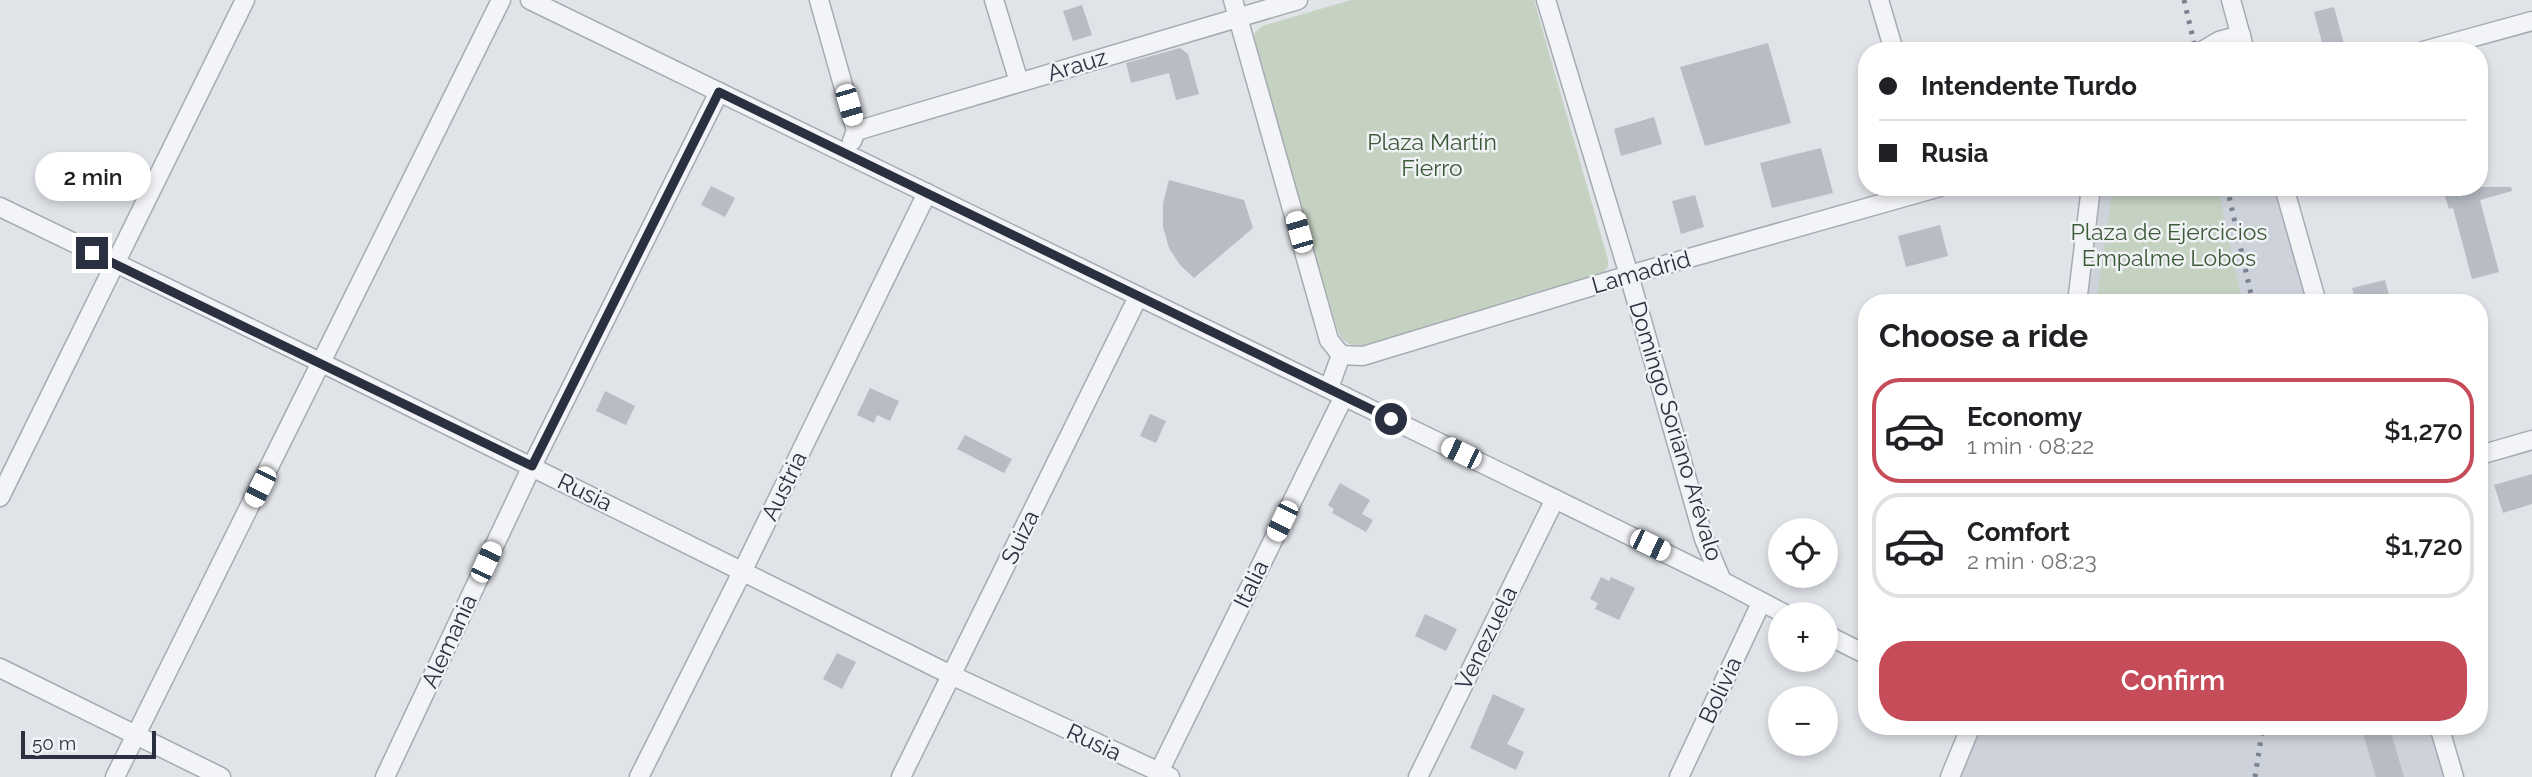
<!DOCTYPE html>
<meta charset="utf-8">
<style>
body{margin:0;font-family:Raleway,sans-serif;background:#f2f2f2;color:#202124;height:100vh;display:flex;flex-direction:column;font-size:26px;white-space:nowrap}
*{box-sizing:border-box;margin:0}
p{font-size:23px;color:#757577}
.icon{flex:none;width:38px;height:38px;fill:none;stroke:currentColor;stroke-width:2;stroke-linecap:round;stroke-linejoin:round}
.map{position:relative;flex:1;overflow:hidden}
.panel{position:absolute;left:1858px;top:294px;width:630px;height:441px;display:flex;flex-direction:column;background:#fff;border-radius:28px;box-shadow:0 4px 10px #0003}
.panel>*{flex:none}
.hud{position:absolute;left:1858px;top:42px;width:630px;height:154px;border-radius:28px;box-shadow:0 4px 10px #0003;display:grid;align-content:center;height:154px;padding:0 21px;background:#fff}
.buttons{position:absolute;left:1768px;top:518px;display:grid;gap:14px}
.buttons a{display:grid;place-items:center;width:70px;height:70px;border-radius:50%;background:#fff;box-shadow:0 4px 10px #0003;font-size:35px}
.scale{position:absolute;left:21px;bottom:18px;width:135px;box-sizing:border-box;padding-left:7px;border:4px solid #2a303f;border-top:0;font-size:19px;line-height:24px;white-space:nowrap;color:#2a303f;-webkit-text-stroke:5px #f0f2f6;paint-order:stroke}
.end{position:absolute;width:32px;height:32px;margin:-16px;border:9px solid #2a303f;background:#fff;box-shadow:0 0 0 4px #fff}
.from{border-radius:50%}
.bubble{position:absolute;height:49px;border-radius:24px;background:#fff;box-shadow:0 4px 10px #0003;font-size:23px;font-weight:600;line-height:49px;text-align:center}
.car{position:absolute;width:21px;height:42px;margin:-21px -10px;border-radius:9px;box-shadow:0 0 5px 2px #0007;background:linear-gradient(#fff 24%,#345 0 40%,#fff 0 76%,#345 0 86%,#fff 0)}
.hud b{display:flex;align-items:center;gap:24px;height:66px;font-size:26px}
.hud b+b{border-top:2px solid #e0e0e0}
.hud i{width:18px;height:18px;background:#202124}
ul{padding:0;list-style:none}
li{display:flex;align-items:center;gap:21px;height:105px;margin:0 14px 10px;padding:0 7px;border:4px solid #e0e0e0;border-radius:28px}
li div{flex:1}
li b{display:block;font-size:26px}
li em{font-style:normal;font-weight:600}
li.selected{border-color:#c64c59}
li>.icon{width:63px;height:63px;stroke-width:1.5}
h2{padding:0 21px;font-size:32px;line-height:84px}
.button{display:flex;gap:14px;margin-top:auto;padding:14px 21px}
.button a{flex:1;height:80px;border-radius:28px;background:#c64c59;color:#fff;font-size:28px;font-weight:600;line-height:80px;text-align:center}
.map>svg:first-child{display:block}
.built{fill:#ced2da}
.green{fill:#c5d2c2}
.building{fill:#b8bcc5}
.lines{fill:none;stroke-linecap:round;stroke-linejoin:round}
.minor-casing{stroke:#a6aab2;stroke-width:21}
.minor{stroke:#f3f4f7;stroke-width:18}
.rail{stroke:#7a8291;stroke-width:5;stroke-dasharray:3.5 7;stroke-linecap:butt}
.route{stroke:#2a303f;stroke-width:9}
.labels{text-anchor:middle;stroke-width:5;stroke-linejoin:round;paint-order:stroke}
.street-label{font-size:23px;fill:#2a303f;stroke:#f0f2f6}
.park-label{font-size:23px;fill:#3d5a38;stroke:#f0f2f6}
</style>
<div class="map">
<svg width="2532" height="777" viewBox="0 0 2532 777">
<rect width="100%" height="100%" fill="#e0e3e8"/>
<g class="built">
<path d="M 2091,187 L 2276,187 L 2309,303 L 2075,303 Z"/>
<path d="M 1967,726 L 2430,726 L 2445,777 L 1950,777 Z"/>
</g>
<g class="green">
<path d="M 1351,0 L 1534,0 L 1608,260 L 1608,266 L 1604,273 L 1364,345 C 1350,346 1345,344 1338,332 L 1253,44 L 1255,33 L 1262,26 Z"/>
<path d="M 2113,187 L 2218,187 L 2242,303 L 2096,303 Z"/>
</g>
<g class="building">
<path d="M 1082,5 L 1092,35 L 1073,41 L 1063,11 Z"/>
<path d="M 2334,7 L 2344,44 L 2324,50 L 2314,12 Z"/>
<path d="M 1768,43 L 1791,123 L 1705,146 L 1680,67 Z"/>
<path d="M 1180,48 L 1188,54 L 1199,94 L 1176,100 L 1169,73 L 1131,83 L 1126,63 Z"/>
<path d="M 1654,117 L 1662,144 L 1621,156 L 1614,129 Z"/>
<path d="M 1821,148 L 1833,193 L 1772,208 L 1760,163 Z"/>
<path d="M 1169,180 L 1244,200 L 1253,228 L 1194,278 L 1180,265 L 1169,248 L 1163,227 L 1163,203 Z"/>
<path d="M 711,186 L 735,198 L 725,217 L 701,205 Z"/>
<path d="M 2442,187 L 2511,187 L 2512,191 L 2480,200 L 2499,272 L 2472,279 L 2453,208 L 2449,209 Z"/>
<path d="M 1695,195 L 1704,227 L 1681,234 L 1672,201 Z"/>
<path d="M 1940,225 L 1948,256 L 1906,267 L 1898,236 Z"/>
<path d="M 2385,280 L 2391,303 L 2356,303 L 2352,288 Z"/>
<path d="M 870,388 L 899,401 L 890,421 L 877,415 L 874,423 L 857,415 Z"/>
<path d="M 605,391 L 635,406 L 626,425 L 596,411 Z"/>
<path d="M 1150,414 L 1166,421 L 1156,443 L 1140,436 Z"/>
<path d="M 965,435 L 1012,459 L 1004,473 L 957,449 Z"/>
<path d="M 2532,474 L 2532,504 L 2503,513 L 2494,485 Z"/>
<path d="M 1340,483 L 1370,500 L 1362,514 L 1373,520 L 1366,532 L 1332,513 L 1334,509 L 1328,505 Z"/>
<path d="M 1601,577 L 1609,581 L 1611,577 L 1635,588 L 1619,620 L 1595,609 L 1598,603 L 1590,599 Z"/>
<path d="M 1425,614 L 1457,629 L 1446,651 L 1415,636 Z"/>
<path d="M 837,653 L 856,662 L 842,689 L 823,679 Z"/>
<path d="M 1493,694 L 1525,709 L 1507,744 L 1524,752 L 1516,770 L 1470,748 Z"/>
<path d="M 2361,726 L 2389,726 L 2404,777 L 2376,777 Z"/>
</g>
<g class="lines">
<defs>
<g id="minor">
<path d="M 530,0 L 1555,499 L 1722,581 L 1785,614"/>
<path d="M 819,0 L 856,131 L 852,141"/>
<path d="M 994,0 L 1019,82"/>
<path d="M 1233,0 L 1329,340 L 1341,355"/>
<path d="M 1546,0 L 1629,275 L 1704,539 L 1722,581"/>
<path d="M 1879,0 L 1894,51"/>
<path d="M 2231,0 L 2245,51"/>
<path d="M 2202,51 L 2219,41 L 2241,35"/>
<path d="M 2423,51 L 2532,21"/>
<path d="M 856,131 L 1298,0"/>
<path d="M 2284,187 L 2317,303"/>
<path d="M 0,207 L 322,363 L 951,675 L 1170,777"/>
<path d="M 2077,303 L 2091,187"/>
<path d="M 1341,355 L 1363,356 L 1629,275 L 1940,187"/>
<path d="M 1329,388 L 1341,355"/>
<path d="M 2480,455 L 2532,440"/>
<path d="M 0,497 L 245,0"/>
<path d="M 1825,634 L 1867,655"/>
<path d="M 0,668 L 221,777"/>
<path d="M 2439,726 L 2454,777"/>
<path d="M 1159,772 L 1344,396"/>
<path d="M 115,777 L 501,0"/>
<path d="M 385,777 L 532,466 L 719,92"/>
<path d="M 639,777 L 743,570 L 927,193"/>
<path d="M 901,777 L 1138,297"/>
<path d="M 1418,777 L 1555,499"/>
<path d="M 1679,777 L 1761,603"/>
<path d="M 1950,777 L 1971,726"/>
</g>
</defs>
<use href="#minor" class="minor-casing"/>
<use href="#minor" class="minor"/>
<g class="rail">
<path d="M 2184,0 L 2196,51"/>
<path d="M 2227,187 L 2253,303"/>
<path d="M 2255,777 L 2263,726"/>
</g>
</g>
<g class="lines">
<path class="route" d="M 92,253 L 532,466 L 719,92 L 1391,419"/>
</g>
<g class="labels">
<g class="street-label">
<text transform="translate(1077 65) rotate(-17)" y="8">Arauz</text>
<text transform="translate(1641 272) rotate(-16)" y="8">Lamadrid</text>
<text transform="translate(1676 431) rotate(73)" y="8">Domingo Soriano Arévalo</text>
<text transform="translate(784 486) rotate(-64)" y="8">Austria</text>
<text transform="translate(585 492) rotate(26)" y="8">Rusia</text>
<text transform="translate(1020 537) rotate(-64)" y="8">Suiza</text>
<text transform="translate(1251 584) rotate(-64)" y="8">Italia</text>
<text transform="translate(1486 638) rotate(-64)" y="8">Venezuela</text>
<text transform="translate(449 641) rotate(-65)" y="8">Alemania</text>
<text transform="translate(1720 690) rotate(-65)" y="8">Bolivia</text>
<text transform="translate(1094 742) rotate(25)" y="8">Rusia</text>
</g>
<g class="park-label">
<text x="1432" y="150">Plaza Martín<tspan x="1432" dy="26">Fierro</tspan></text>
<text x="2169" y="240">Plaza de Ejercicios<tspan x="2169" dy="26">Empalme Lobos</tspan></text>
</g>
</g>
</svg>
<div class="buttons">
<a><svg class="icon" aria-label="locate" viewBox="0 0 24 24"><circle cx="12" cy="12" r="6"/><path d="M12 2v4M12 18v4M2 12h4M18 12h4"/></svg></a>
<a>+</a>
<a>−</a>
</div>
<div class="scale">50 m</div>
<i class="end from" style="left:1391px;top:419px"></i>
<i class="end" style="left:92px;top:253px"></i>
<div class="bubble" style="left:35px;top:152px;width:116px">2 min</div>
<i class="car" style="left:849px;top:105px;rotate:164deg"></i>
<i class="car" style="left:1299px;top:232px;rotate:344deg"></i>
<i class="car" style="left:1461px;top:453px;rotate:296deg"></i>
<i class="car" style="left:260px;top:487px;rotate:207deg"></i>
<i class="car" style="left:1282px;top:521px;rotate:206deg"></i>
<i class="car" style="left:1650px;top:545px;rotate:116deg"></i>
<i class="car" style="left:486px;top:562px;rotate:25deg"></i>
<div class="hud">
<b><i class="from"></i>Intendente Turdo</b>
<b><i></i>Rusia</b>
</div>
<section class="panel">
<h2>Choose a ride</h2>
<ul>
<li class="selected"><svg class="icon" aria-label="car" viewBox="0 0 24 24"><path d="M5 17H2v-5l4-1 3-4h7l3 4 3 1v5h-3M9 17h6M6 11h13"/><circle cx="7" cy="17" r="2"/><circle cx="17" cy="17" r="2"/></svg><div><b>Economy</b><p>1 min · 08:22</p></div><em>$1,270</em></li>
<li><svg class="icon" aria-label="car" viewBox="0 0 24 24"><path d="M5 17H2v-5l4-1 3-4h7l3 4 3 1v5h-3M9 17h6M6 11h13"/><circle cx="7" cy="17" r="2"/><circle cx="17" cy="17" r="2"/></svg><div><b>Comfort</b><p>2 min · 08:23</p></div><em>$1,720</em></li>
</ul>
<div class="button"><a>Confirm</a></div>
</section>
</div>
